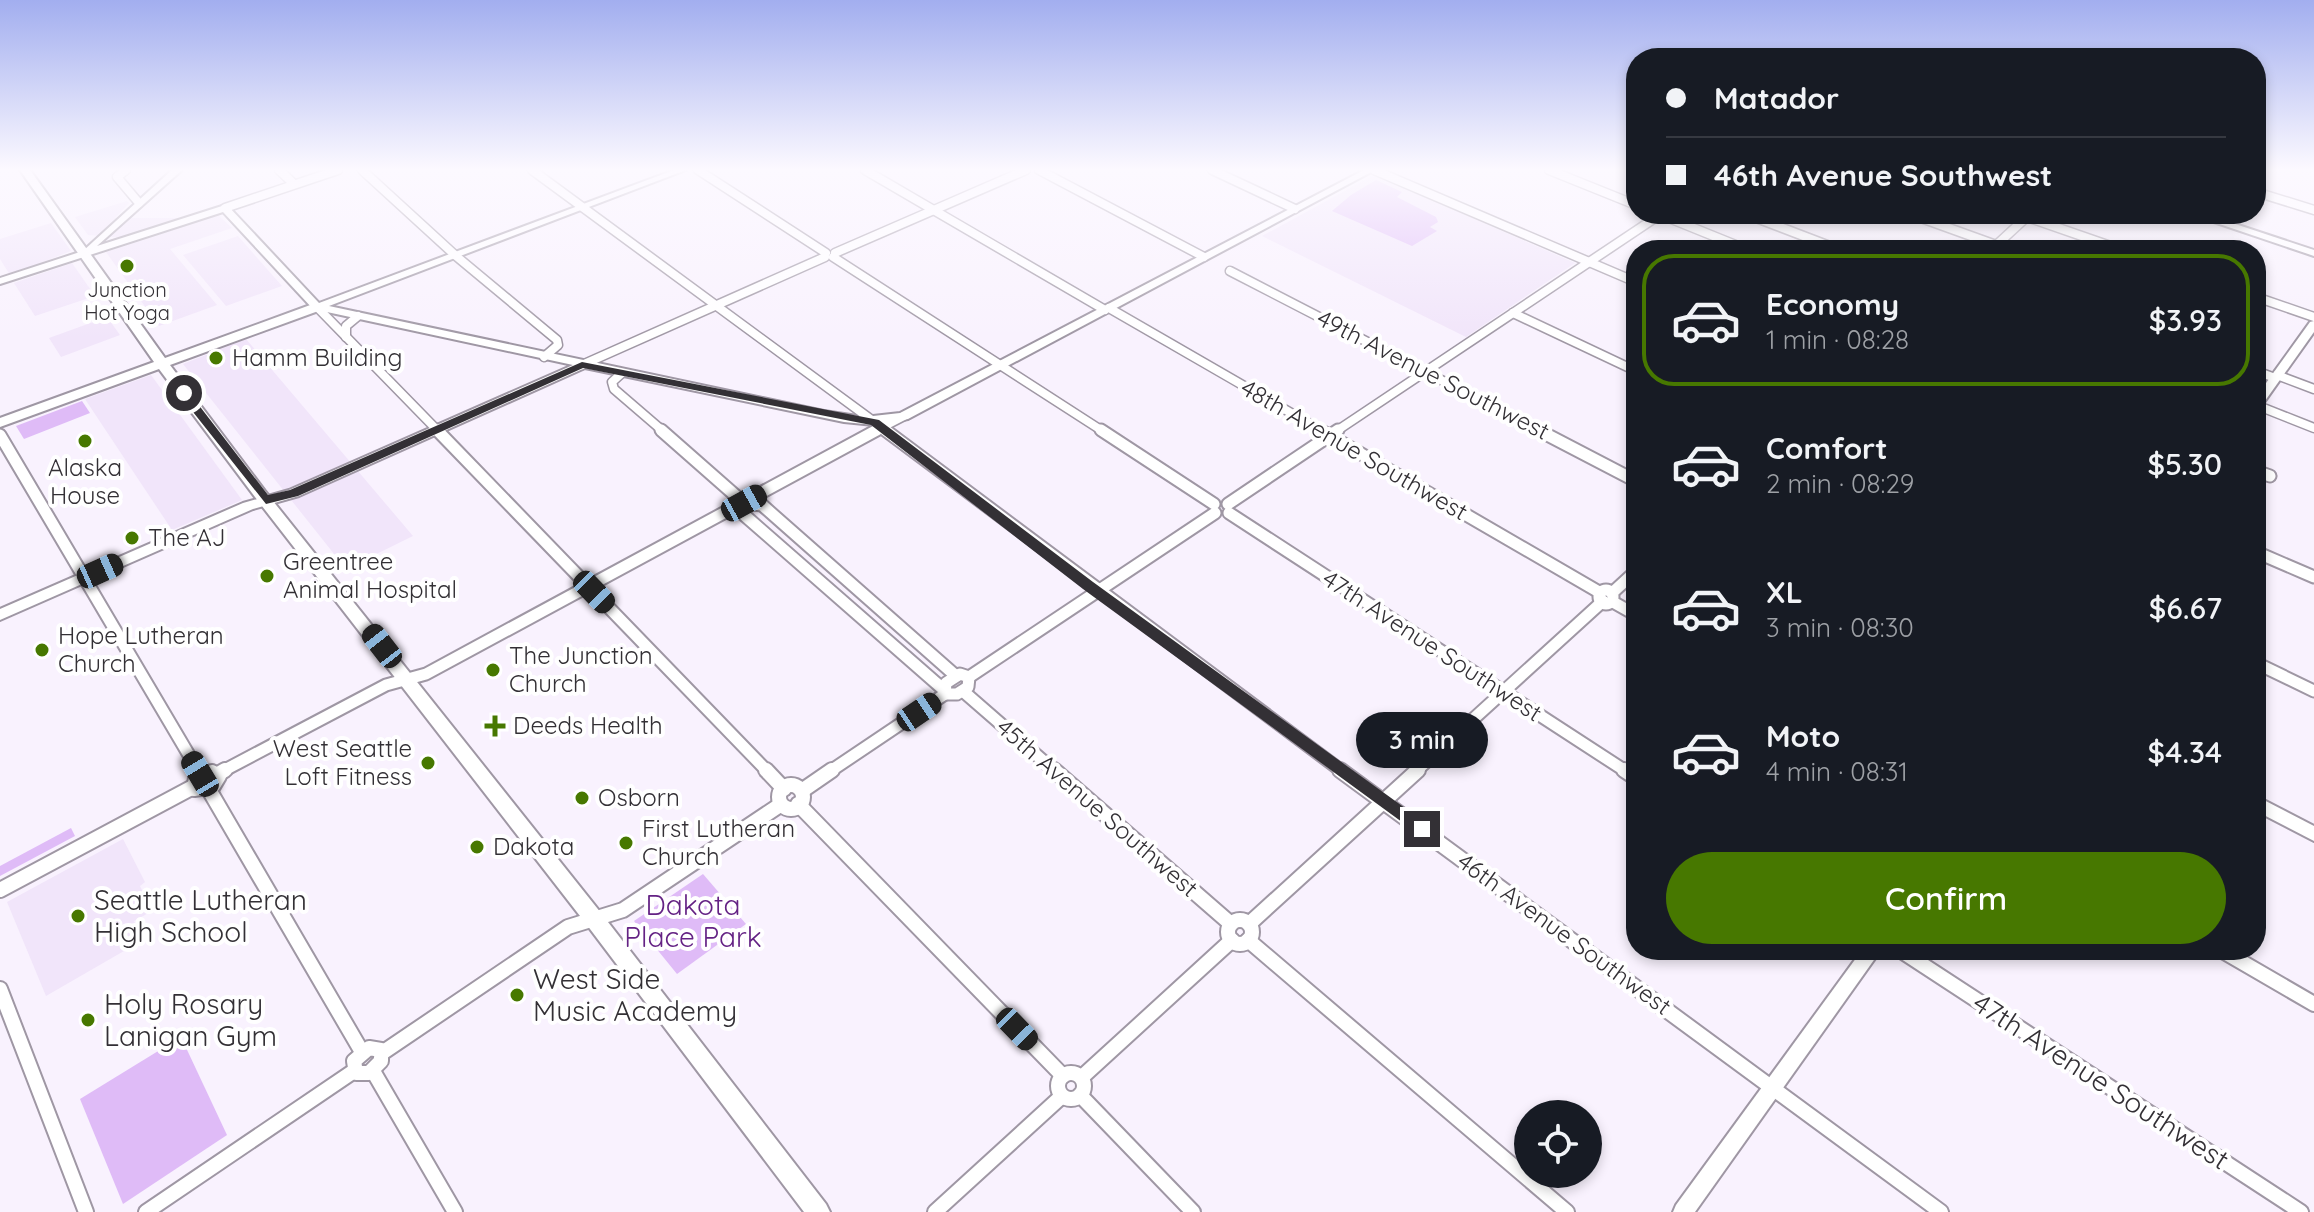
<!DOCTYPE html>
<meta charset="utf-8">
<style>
body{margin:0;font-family:Quicksand,sans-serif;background:#242831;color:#f1f3f6;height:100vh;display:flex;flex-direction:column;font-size:30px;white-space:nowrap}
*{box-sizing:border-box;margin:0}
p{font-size:26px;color:#9ea1a6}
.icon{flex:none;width:44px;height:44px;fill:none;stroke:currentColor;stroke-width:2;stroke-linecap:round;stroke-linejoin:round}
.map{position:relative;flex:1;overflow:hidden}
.panel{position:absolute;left:1626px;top:240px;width:640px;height:720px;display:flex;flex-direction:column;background:#171b24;border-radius:32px;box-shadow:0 4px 12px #0003}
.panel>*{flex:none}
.top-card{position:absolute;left:1626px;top:48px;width:640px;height:176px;border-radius:32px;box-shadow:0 4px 12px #0003;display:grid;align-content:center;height:176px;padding:0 40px;background:#171b24}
.tools{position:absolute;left:1514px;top:1100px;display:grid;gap:16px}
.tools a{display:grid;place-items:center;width:88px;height:88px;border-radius:50%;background:#171b24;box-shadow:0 4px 12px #0003;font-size:40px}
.end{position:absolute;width:36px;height:36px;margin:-18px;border:10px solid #333035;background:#fff;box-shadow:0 0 0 4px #fff}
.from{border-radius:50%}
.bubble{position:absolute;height:56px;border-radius:28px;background:#171b24;box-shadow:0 4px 12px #0003;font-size:26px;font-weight:600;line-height:56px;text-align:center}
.car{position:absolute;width:24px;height:48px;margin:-24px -12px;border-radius:10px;box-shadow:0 0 6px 2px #0007;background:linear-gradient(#222 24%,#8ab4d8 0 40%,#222 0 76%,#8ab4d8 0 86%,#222 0)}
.top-card b{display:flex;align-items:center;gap:28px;height:76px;font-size:30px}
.top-card b+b{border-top:2px solid #363941}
.top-card i{width:20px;height:20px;background:#f1f3f6}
ul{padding:14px 0 0;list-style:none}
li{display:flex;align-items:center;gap:24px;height:132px;margin:0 16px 12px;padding:0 24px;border:4px solid transparent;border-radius:32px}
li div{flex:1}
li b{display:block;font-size:30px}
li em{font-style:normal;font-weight:600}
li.on{border-color:#477800}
li>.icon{width:72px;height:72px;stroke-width:1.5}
.cta{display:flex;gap:16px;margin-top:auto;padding:16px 40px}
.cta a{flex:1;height:92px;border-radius:48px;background:#477800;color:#fff;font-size:32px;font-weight:600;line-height:92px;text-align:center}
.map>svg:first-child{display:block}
.built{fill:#f1e5fa}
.green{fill:#dfbbf7}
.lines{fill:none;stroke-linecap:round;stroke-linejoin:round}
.minor-far2-casing{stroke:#9f97a4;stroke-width:11}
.minor-far1-casing{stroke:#9f97a4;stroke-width:15}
.minor-casing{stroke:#9f97a4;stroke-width:18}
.tertiary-casing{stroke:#9f97a4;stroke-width:4}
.secondary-casing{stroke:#9f97a4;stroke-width:4}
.minor-far2{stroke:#fff;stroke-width:8}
.minor-far1{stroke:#fff;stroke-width:11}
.minor{stroke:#fff;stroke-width:14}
.tertiary{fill:#fff;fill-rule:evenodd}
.secondary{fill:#fff;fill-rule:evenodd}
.route{fill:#333035}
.poi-dot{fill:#477800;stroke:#fff;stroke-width:3}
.labels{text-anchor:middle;stroke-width:8;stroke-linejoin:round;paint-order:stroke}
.far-poi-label{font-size:20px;fill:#333035;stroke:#fff}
.poi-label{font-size:24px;fill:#333035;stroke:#fff;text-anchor:start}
.street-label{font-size:24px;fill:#333035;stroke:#fff}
.near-poi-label{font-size:28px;fill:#333035;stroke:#fff;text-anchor:start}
.near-park-label{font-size:28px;fill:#642284;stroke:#fff}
.near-street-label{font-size:28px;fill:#333035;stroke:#fff}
</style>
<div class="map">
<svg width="2314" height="1212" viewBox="0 0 2314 1212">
<rect width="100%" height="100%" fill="#f9f2fe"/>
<g class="built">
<path d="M 1374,175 L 1575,263 L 1466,337 L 1262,236 Z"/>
<path d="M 127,201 L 129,203 L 115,218 L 185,218 L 124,238 L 88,235 L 75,217 Z"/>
<path d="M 218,215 L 232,228 L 170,249 L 217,305 L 159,326 L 106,252 Z"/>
<path d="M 51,223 L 71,251 L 10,275 L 0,259 L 0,239 Z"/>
<path d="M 238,236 L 282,286 L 226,306 L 183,255 Z"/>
<path d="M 72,263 L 95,296 L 35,316 L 14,283 Z"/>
<path d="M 107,317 L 120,335 L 61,357 L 49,338 Z"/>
<path d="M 246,339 L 413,536 L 346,569 L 183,364 Z"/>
<path d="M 151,375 L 242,500 L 172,530 L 85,399 Z"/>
<path d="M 123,839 L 145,882 L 140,886 L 152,911 L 134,921 L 143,940 L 46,996 L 7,902 Z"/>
</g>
<g class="green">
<path d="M 1376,180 L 1402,192 L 1397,197 L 1436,217 L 1438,222 L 1430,227 L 1437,231 L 1412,246 L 1332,211 L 1351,195 Z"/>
<path d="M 82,401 L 90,413 L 24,439 L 16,426 Z"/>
<path d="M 71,828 L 75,836 L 0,876 L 0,866 Z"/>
<path d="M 703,874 L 746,924 L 677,974 L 634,921 Z"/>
<path d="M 181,1037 L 227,1135 L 123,1204 L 80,1099 Z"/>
</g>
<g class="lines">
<defs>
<g id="minor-far2">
<path d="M 126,170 L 117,177 L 139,203"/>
<path d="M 279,170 L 294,184"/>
<path d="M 362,170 L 456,256 L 557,340 L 558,345 L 544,357"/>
<path d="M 532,170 L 888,432"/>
<path d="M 698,170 L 826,253"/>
<path d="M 865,170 L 1105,310"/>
<path d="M 1039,170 L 1204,257"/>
<path d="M 1212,170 L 1295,209"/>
<path d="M 1374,170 L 1636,282"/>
<path d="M 1549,170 L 1636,205"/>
<path d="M 2256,192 L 2314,210"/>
<path d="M 225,208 L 338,170"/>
<path d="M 1659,214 L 1748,250"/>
<path d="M 1746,214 L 1840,250"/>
<path d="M 1910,214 L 1996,245"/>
<path d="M 2027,217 L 2122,250"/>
<path d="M 1991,250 L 2030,214"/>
<path d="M 835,253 L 1026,170"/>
<path d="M 833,257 L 1104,432"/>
<path d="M 1230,271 L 1542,432"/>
<path d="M 2256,297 L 2314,317"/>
<path d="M 317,307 L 439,432"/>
<path d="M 1109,308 L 1324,432"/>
<path d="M 1513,313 L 1636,371"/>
<path d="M 346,337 L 346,326 L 358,316"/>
<path d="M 582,365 L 825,257"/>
<path d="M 2256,371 L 2275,378"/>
<path d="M 622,373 L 612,382 L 614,389 L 664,432"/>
<path d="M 2277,375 L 2314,389"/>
<path d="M 2256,405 L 2314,428"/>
<path d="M 873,432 L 904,416"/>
<path d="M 1335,432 L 1661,214"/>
</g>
<g id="minor-far1">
<path d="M 437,430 L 768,772"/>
<path d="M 661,430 L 744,503 L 762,505 L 956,676"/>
<path d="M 885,430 L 1343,772"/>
<path d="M 1101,430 L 1214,504"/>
<path d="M 1320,430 L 1599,592"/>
<path d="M 1538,430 L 1636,481"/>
<path d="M 0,435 L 199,772"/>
<path d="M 2256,471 L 2270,476"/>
<path d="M 744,503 L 743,514 L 943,689"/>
<path d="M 1228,504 L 1338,430"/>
<path d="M 1229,513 L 1627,772"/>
<path d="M 2256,552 L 2314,577"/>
<circle cx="1606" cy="597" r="7"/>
<path d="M 1612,593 L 1636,571"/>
<path d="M 1613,602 L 1636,615"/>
<path d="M 2256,663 L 2314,691"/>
<path d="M 960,674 L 969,677 L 968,687 L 957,694 L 945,694 L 946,683 Z"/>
<path d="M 969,677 L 1215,513"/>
<path d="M 964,692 L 1056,772"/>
<path d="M 221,772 L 386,685 L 426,674 L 877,430"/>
<path d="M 829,772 L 945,694"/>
<path d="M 1415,772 L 1603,601"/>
</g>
<g id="minor">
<path d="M 198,770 L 201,775"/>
<path d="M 766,770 L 784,789"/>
<path d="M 1054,770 L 1231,924"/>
<path d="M 1340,770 L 1941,1212"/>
<path d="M 1624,770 L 1636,778"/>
<path d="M 212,772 L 219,776 L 213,786 L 194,789 L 196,778 Z"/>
<path d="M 218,774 L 225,770"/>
<circle cx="791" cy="797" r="12"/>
<path d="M 208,788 L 362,1052"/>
<path d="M 803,790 L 832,770"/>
<path d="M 798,804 L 1063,1076"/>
<path d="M 0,890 L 193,787"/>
<circle cx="1240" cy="932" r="12"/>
<path d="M 1249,924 L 1418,770"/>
<path d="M 1248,940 L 1567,1212"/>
<path d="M 1900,950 L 2301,1212"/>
<path d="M 2221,950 L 2314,1004"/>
<path d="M 0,989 L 86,1212"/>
<path d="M 369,1048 L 381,1050 L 381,1061 L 369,1073 L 356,1073 L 354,1061 Z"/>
<path d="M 382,1053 L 568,927 L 623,910 L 780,805"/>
<path d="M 373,1071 L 455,1212"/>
<circle cx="1071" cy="1086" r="13"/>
<path d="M 1082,1077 L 1232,940"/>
<path d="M 1080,1095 L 1193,1212"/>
<path d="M 146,1212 L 354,1071"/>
<path d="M 935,1212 L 1062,1096"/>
</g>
<g id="tertiary">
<path d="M 172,170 L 182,170 L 97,246 L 222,206 L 228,206 L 319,303 L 674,170 L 686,170 L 329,306 L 824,411 L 864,417 L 900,413 L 1364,170 L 1375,170 L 908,419 L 874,425 L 844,422 L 585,368 L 299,496 L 253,509 L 0,620 L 0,609 L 243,503 L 289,490 L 573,365 L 313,309 L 223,212 L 0,284 L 0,278 L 83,251 Z"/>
<path d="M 2190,214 L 2205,214 L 2314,250 L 2314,256 Z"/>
<path d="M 2314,321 L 2314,332 L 2260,408 L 2256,409 L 2256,397 L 2310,322 Z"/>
<path d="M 2256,796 L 2314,826 L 2314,841 L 2256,811 Z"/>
<path d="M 1862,950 L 1881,950 L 1695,1212 L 1673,1212 L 1676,1205 Z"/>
</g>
<path id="secondary" d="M 20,170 L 30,170 L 165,358 L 313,304 L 321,304 L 321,310 L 170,365 L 265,491 L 601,913 L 826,1204 L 830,1212 L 804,1212 L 587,925 L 255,497 L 159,369 L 0,427 L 0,418 L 154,362 Z"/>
</defs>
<use href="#minor-far2" class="minor-far2-casing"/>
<use href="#minor-far1" class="minor-far1-casing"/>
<use href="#minor" class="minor-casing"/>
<use href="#tertiary" class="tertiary-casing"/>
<use href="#secondary" class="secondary-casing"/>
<use href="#minor-far2" class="minor-far2"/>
<use href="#minor-far1" class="minor-far1"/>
<use href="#minor" class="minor"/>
<use href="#tertiary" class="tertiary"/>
<use href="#secondary" class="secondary"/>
</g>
<linearGradient id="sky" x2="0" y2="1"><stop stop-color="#a2aeef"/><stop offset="0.5" stop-color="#fcf9ff"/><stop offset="1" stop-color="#fcf9ff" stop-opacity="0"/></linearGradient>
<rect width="2314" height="339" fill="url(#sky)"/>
<path class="route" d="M 582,362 L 879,420 L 1093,582 L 1427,824 L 1427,833 L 1417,833 L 1083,589 L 871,425 L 583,368 L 298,496 L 266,504 L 178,393 L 188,391 L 268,495 L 290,490 Z"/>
<g class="poi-dot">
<circle cx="127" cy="266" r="8"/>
<circle cx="216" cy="358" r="8"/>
<circle cx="85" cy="441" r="8"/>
<circle cx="132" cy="538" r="8"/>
<circle cx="267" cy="576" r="8"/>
<circle cx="42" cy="650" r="8"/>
<circle cx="493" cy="670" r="8"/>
<path d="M491 714h8v8h8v8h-8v8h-8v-8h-8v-8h8z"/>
<circle cx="428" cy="763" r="8"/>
<circle cx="582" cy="798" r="8"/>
<circle cx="626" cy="843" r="8"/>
<circle cx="477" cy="847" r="8"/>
<circle cx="78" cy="916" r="8"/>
<circle cx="517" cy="995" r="8"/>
<circle cx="88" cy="1020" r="8"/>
</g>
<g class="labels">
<g class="far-poi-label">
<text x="127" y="297">Junction<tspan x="127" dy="23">Hot Yoga</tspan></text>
</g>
<g class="poi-label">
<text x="232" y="366">Hamm Building</text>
<text x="85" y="476" text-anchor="middle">Alaska<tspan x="85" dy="28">House</tspan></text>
<text x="148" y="546">The AJ</text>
<text x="283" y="570">Greentree<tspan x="283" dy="28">Animal Hospital</tspan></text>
<text x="58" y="644">Hope Lutheran<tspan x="58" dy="28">Church</tspan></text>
<text x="509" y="664">The Junction<tspan x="509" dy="28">Church</tspan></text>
<text x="513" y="734">Deeds Health</text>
<text x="412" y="757" text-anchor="end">West Seattle<tspan x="412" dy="28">Loft Fitness</tspan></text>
<text x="598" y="806">Osborn</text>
<text x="642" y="837">First Lutheran<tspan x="642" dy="28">Church</tspan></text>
<text x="493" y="855">Dakota</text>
</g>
<g class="street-label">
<text transform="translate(1433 375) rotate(27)" y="8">49th Avenue Southwest</text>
<text transform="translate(1354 450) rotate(30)" y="8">48th Avenue Southwest</text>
<text transform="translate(1432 646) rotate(33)" y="8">47th Avenue Southwest</text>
<text transform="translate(1097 808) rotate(41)" y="8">45th Avenue Southwest</text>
<text transform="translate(1564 934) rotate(36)" y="8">46th Avenue Southwest</text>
</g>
<g class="near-poi-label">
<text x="94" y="910">Seattle Lutheran<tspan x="94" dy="32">High School</tspan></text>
<text x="533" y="989">West Side<tspan x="533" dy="32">Music Academy</tspan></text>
<text x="104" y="1014">Holy Rosary<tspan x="104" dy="32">Lanigan Gym</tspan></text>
</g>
<g class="near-park-label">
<text x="693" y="915">Dakota<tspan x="693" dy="32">Place Park</tspan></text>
</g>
<g class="near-street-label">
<text transform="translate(2101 1081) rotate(33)" y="10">47th Avenue Southwest</text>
</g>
</g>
</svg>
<div class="tools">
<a><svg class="icon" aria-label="locate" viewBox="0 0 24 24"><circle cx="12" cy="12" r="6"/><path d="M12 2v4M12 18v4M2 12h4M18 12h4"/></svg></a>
</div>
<i class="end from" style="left:184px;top:393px"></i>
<i class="end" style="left:1422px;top:829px"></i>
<div class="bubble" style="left:1356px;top:712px;width:132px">3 min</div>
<i class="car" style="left:744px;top:503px;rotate:61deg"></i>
<i class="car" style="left:100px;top:571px;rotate:66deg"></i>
<i class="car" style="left:594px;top:592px;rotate:136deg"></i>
<i class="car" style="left:382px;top:646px;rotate:322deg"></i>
<i class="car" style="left:919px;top:712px;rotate:56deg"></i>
<i class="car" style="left:200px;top:774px;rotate:329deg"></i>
<i class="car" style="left:1017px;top:1029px;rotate:136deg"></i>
<div class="top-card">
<b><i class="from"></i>Matador</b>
<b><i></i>46th Avenue Southwest</b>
</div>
<section class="panel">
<ul>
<li class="on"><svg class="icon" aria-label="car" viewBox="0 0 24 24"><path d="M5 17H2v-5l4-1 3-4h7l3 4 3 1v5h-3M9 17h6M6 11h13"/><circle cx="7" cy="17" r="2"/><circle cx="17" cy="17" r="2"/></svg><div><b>Economy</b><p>1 min · 08:28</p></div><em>$3.93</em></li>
<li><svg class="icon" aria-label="car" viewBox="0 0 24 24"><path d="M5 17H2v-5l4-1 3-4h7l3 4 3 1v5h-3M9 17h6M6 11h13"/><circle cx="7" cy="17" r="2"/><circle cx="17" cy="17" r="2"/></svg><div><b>Comfort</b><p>2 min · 08:29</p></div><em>$5.30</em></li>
<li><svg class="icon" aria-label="car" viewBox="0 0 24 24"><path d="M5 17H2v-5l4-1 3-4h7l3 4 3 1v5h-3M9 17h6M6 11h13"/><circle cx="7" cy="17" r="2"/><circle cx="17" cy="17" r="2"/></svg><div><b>XL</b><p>3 min · 08:30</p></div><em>$6.67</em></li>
<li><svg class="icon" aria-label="car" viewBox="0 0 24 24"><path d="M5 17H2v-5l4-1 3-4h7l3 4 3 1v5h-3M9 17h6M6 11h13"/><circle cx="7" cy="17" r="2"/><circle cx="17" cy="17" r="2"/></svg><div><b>Moto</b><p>4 min · 08:31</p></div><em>$4.34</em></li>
</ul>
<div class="cta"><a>Confirm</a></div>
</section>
</div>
